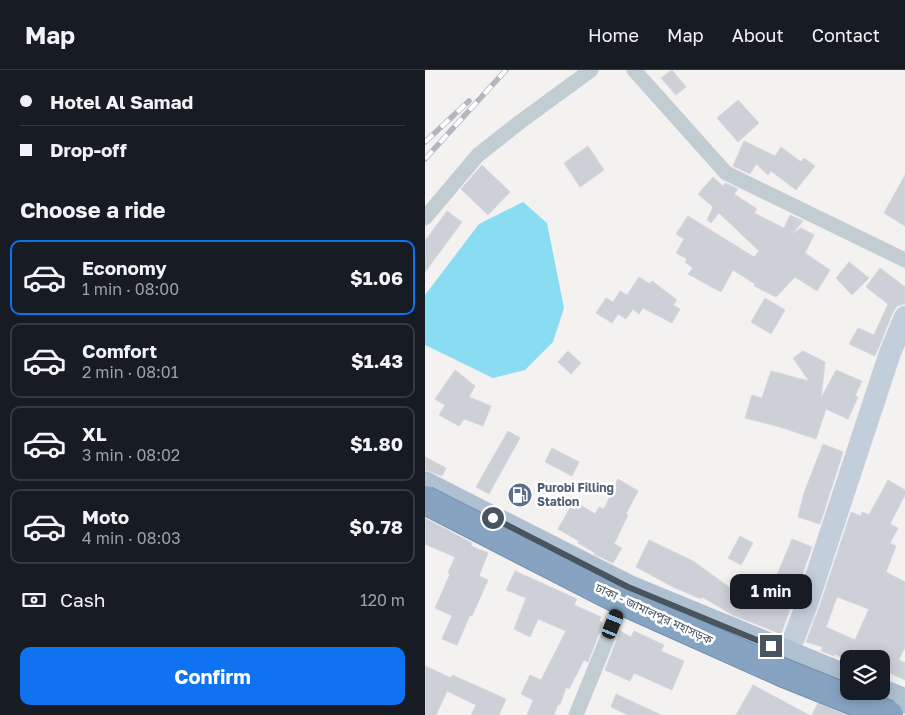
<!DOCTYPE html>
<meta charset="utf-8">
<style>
body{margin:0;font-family:"Golos Text","Noto Sans Bengali",sans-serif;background:#20242c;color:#f1f3f6;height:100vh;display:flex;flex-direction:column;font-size:19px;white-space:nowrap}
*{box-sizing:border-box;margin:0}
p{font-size:16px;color:#9ea1a6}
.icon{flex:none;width:28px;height:28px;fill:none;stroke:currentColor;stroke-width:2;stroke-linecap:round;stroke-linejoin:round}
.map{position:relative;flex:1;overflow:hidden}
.panel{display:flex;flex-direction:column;background:#171b24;width:425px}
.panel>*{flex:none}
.hud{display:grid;align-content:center;height:110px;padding:0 20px;background:#171b24}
.tools{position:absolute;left:415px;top:580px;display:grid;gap:10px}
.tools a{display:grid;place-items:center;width:50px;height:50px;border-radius:10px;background:#171b24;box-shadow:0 2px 12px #0003;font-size:25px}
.end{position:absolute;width:22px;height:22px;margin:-11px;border:6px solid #485560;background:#fff;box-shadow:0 0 0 2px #fff}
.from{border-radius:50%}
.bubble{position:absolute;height:35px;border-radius:10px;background:#171b24;box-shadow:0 2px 12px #0003;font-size:16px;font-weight:700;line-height:35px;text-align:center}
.car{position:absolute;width:15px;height:30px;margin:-15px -8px;border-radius:6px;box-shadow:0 0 4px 1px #0007;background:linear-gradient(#222 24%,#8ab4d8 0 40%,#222 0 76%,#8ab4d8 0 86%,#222 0)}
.hud b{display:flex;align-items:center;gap:18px;height:48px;font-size:19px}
.hud b+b{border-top:1px solid #363941}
.hud i{width:12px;height:12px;background:#f1f3f6}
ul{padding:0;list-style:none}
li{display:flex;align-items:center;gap:15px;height:75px;margin:0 10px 8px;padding:0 10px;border:2px solid #363941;border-radius:10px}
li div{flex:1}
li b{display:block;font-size:19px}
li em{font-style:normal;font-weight:700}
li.active{border-color:#0e72f1}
li>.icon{width:45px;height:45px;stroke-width:1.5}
h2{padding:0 20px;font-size:22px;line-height:60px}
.pay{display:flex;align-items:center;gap:12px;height:55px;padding:0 20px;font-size:19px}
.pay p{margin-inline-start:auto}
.primary-button{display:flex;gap:10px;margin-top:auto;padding:10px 20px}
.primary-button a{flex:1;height:58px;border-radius:10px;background:#0e72f1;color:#fff;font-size:20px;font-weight:700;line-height:58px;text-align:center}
header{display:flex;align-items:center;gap:30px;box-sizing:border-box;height:70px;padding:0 25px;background:#171b24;border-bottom:1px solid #363941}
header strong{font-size:24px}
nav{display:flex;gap:28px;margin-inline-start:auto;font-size:18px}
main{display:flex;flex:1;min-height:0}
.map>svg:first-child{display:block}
.water{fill:#89dcf2}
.building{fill:#cdd0d6;stroke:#d5d7dd;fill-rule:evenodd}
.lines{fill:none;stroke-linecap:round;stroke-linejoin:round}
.street{stroke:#c1ccd3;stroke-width:15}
.secondary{stroke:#c3cedb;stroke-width:22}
.primary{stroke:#afc1d1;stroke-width:25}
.rail-casing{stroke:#b3b6bc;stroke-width:5.5}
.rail{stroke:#fff;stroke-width:4;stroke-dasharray:11;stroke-linecap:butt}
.highway-bridge-casing{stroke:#718fae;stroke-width:30;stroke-linecap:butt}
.highway-bridge{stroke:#86a4c2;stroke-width:28}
.route{stroke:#485560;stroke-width:6}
.labels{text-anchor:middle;stroke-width:5;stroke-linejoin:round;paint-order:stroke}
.service-label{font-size:12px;font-weight:bold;fill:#4e5e75;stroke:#fff;text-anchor:start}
.street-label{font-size:12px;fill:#485560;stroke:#fff}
</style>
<header>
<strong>Map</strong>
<nav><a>Home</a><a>Map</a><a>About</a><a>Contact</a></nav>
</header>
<main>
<section class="panel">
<div class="hud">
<b><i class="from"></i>Hotel Al Samad</b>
<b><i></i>Drop-off</b>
</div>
<h2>Choose a ride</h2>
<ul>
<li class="active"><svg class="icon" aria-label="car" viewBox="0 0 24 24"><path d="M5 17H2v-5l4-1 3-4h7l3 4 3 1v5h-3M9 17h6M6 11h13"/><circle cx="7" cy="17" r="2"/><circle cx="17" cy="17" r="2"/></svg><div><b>Economy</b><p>1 min · 08:00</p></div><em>$1.06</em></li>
<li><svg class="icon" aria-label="car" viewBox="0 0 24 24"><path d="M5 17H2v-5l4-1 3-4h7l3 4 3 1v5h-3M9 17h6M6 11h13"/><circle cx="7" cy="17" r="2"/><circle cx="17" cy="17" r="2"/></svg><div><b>Comfort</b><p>2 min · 08:01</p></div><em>$1.43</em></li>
<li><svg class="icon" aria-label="car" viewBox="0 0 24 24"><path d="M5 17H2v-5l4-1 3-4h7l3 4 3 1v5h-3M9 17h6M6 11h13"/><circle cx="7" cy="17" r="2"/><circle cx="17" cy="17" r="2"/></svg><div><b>XL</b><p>3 min · 08:02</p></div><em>$1.80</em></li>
<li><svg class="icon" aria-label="car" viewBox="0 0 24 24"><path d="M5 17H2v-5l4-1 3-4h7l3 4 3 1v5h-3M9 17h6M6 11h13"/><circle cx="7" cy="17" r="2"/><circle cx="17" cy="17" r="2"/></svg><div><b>Moto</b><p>4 min · 08:03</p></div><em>$0.78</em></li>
</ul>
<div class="pay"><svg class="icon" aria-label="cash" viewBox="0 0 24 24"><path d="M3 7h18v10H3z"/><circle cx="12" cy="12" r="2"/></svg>Cash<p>120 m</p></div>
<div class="primary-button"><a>Confirm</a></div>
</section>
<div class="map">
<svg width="480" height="645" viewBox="0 0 480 645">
<rect width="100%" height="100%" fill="#f4f1f1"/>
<path class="water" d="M 98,132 L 122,153 L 139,238 L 128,272 L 100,300 L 68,308 L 0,275 L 0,225 L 54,154 Z"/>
<g class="building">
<path d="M 247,0 L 261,17 L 251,25 L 236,8 Z"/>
<path d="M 313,30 L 334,53 L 313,72 L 292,48 Z"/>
<path d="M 319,71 L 350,86 L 356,77 L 376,92 L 379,88 L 390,96 L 371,120 L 346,101 L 343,105 L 331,94 L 325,104 L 308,96 Z"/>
<path d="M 163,76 L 179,100 L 155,117 L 139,93 Z"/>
<path d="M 57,95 L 85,122 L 63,145 L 36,119 Z"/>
<path d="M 480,105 L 480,156 L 459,143 Z"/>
<path d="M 288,107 L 298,116 L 300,113 L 313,119 L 309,124 L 332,139 L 329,143 L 359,158 L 365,145 L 378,151 L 367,164 L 376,158 L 389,165 L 380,183 L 405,200 L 392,221 L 370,207 L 351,227 L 329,216 L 330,214 L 308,200 L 296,222 L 263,204 L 268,198 L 260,192 L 262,189 L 251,183 L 259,169 L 251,164 L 263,146 L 329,187 L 334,181 L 294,143 L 286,153 L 282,150 L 288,137 L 273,124 Z"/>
<path d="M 22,141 L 37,152 L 0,202 L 0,171 Z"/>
<path d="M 424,192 L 444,208 L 427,225 L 411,208 Z"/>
<path d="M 455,198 L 480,217 L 480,234 L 472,236 L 468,242 L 450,286 L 424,274 L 433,258 L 449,265 L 463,234 L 441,217 Z"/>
<path d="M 214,207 L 225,214 L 227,211 L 252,230 L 248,235 L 255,239 L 247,253 L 218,238 L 214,244 L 208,239 L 201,249 L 193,244 L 187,253 L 171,243 L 181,228 L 188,232 L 195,221 L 202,225 Z"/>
<path d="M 340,228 L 360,240 L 346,264 L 326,252 Z"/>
<path d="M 143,281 L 156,293 L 146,304 L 133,292 Z"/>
<path d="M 378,281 L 400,292 L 396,328 L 411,300 L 437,311 L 430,326 L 433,327 L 423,349 L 401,339 L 391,369 L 355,357 L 320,348 L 327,325 L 337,328 L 346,301 L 384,311 L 368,288 Z"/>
<path d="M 30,300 L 50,316 L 44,327 L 66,336 L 58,356 L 39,349 L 34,356 L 14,345 L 20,335 L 10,329 Z"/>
<path d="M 83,361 L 95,368 L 64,424 L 51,417 Z"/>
<path d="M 398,374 L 418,382 L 395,454 L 373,447 L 379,423 Z"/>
<path d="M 127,378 L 154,392 L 147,406 L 120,392 Z"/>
<path d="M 0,387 L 21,398 L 17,406 L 0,400 Z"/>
<path d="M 193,409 L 213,421 L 201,444 L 203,445 L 189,474 L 197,478 L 188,493 L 169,484 L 170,483 L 153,473 L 154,471 L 133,459 L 149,431 L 170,444 L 174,437 L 179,439 Z"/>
<path d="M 463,410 L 480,420 L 480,425 L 465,454 L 473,458 L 465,473 L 471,476 L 461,502 L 480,512 L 480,577 L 474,590 L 480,593 L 480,610 L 456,599 L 456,589 L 421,589 L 410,584 L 409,586 L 396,581 L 398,577 L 381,572 L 394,538 L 426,442 L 436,446 L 437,442 L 444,445 ZM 412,527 L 444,539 L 430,570 L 401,557 Z"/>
<path d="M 0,448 L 47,473 L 46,476 L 63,483 L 54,506 L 63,510 L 47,546 L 45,545 L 32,575 L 17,569 L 27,546 L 10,538 L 25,504 L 23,503 L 30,487 L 0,474 Z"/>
<path d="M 315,466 L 328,473 L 316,495 L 303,488 Z"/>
<path d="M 367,469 L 387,477 L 356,564 L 308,545 L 277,527 L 276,529 L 248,517 L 211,497 L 224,470 L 268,491 L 325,532 L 328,527 L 340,534 Z"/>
<path d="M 90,501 L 152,529 L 149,535 L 176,547 L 174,551 L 178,553 L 163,592 L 159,590 L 144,619 L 141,617 L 135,635 L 133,634 L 129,645 L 102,645 L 108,630 L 96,624 L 105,605 L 116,610 L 141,561 L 113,549 L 105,567 L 89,559 L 101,528 L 81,520 Z"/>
<path d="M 195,561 L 206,567 L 209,561 L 239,575 L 236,581 L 259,591 L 247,620 L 209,603 L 205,611 L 180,600 Z"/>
<path d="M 0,596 L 26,608 L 27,605 L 81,629 L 74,645 L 46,645 L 51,635 L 22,621 L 11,645 L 0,645 Z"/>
<path d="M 328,615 L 384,645 L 311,645 Z"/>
<path d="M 191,624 L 236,645 L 203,645 L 186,637 Z"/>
<path d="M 393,633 L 422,645 L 387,645 Z"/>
</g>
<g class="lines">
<g class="street">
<path d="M 209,0 L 301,103 L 480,190"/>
<path d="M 0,148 L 53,85 L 95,52 L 166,0"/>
<path d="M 151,645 L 200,525"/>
</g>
<path class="secondary" d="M 363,583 L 382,534 L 465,283 L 480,247"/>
<g class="primary">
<path d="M 0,414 L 203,517 L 424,608"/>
<path d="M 456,621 L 480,631"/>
</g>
<defs>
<g id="rail">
<path d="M 0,72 L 44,31"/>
<path d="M 0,89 L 81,0"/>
</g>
</defs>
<use href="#rail" class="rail-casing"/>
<use href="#rail" class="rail"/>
<defs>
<path id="highway-bridge" d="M 0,430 L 189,527 L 359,603 L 464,645"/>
</defs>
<use href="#highway-bridge" class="highway-bridge-casing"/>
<use href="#highway-bridge" class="highway-bridge"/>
</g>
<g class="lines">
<path class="route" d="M 68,448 L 203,517 L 346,576"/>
</g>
<defs>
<symbol id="fuel-disc" viewBox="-11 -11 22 22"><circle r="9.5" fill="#5c6f8a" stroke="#fff"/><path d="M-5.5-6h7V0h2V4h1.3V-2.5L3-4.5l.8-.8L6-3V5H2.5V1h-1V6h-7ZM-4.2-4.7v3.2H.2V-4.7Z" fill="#fff"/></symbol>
</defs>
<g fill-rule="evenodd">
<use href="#fuel-disc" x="81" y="411" width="28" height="28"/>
</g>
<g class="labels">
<g class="service-label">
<text x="112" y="422">Purobi Filling<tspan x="112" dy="14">Station</tspan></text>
</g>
<g class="street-label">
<text transform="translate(229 544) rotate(25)" y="4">ঢাকা - জামালপুর মহাসড়ক</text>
</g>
</g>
</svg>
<div class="tools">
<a><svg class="icon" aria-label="layers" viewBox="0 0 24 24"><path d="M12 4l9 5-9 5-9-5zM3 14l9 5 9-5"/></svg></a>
</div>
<i class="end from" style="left:68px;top:448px"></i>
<i class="end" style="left:346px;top:576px"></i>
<div class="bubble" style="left:305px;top:504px;width:82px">1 min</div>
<i class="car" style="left:188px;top:554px;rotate:22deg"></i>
</div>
</main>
